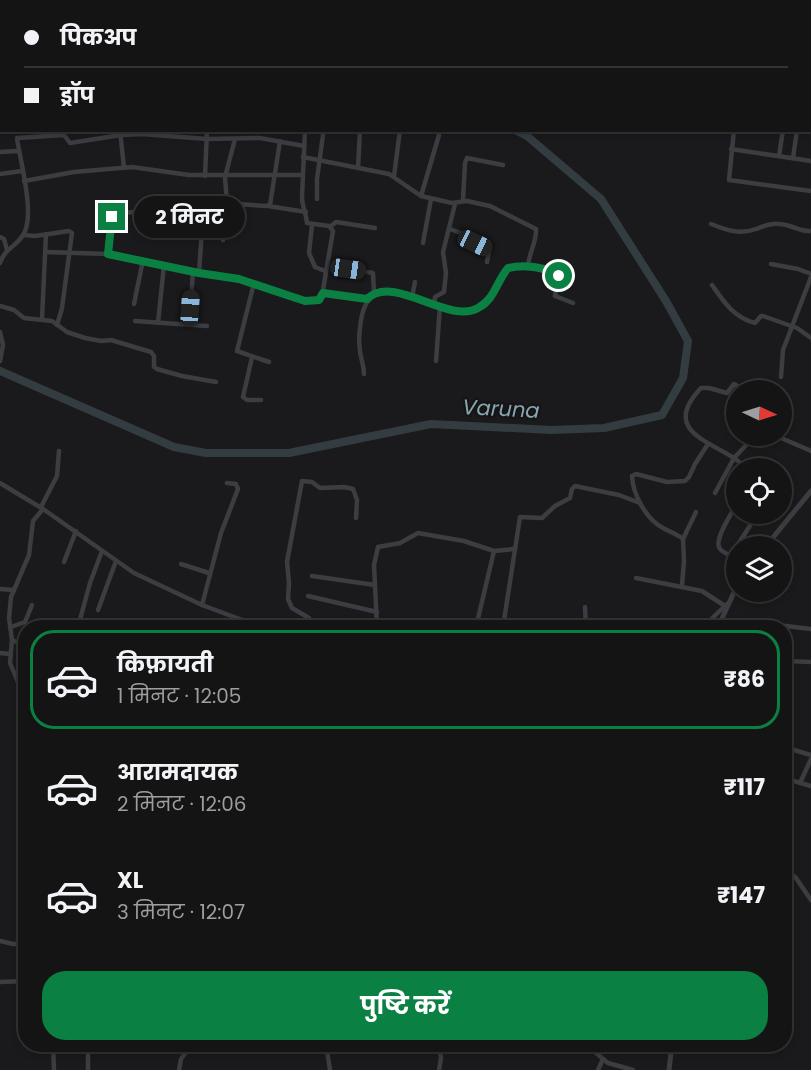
<!DOCTYPE html>
<html lang="hi">
<meta charset="utf-8">
<style>
body{margin:0;font-family:Poppins,"Noto Sans Devanagari",sans-serif;background:#212122;color:#f1f3f6;height:100vh;display:flex;flex-direction:column;font-size:22px;white-space:nowrap}
*{box-sizing:border-box;margin:0}
p{font-size:20px;color:#9d9ea0}
.icon{flex:none;width:33px;height:33px;fill:none;stroke:currentColor;stroke-width:2;stroke-linecap:round;stroke-linejoin:round}
.map{position:relative;flex:1;overflow:hidden}
.side{position:absolute;left:18px;top:620px;width:774px;height:432px;display:flex;flex-direction:column;background:#141415;border-radius:24px;box-shadow:0 3px 9px #0003,0 0 0 2px #333334}
.side>*{flex:none}
.guide{position:absolute;left:0px;top:0px;width:812px;height:132px;box-shadow:0 3px 9px #0003,0 0 0 2px #333334;display:grid;align-content:center;height:132px;padding:0 24px;background:#141415}
.needle{width:39px;rotate:94deg}
.tools{position:absolute;left:726px;top:380px;display:grid;gap:12px}
.tools a{display:grid;place-items:center;width:66px;height:66px;border-radius:50%;background:#141415;box-shadow:0 3px 9px #0003,0 0 0 2px #333334;font-size:30px}
.end{position:absolute;width:27px;height:27px;margin:-14px;border:8px solid #0b8043;background:#fff;box-shadow:0 0 0 3px #fff}
.from{border-radius:50%}
.bubble{position:absolute;height:42px;border-radius:21px;background:#141415;box-shadow:0 3px 9px #0003,0 0 0 2px #333334;font-size:20px;font-weight:700;line-height:42px;text-align:center}
.car{position:absolute;width:18px;height:36px;margin:-18px -9px;border-radius:8px;box-shadow:0 0 4px 2px #0007;background:linear-gradient(#222 24%,#8ab4d8 0 40%,#222 0 76%,#8ab4d8 0 86%,#222 0)}
.guide b{display:flex;align-items:center;gap:21px;height:57px;font-size:22px}
.guide b+b{border-top:2px solid #333334}
.guide i{width:15px;height:15px;background:#f1f3f6}
ul{padding:10px 0 0;list-style:none}
li{display:flex;align-items:center;gap:18px;height:99px;margin:0 12px 9px;padding:0 12px;border:3px solid transparent;border-radius:24px}
li div{flex:1}
li b{display:block;font-size:22px}
li em{font-style:normal;font-weight:700}
li.on{border-color:#0b8043}
li>.icon{width:54px;height:54px;stroke-width:1.5}
.cta{display:flex;gap:12px;margin-top:auto;padding:12px 24px}
.cta a{flex:1;height:69px;border-radius:24px;background:#0b8043;color:#fff;font-size:24px;font-weight:700;line-height:69px;text-align:center}
.map>svg:first-child{display:block}
.lines{fill:none;stroke-linecap:round;stroke-linejoin:round}
.stream{stroke:#333d41;stroke-width:1.5}
.river{stroke:#333d41;stroke-width:8}
.minor{stroke:#3b3d40;stroke-width:4.5}
.tertiary{stroke:#3b3d40;stroke-width:5}
.route{stroke:#0b8043;stroke-width:8}
.labels{text-anchor:middle;stroke-width:5;stroke-linejoin:round;paint-order:stroke}
.water-label{font-size:21px;font-style:italic;fill:#88a6b1;stroke:#151517}
</style>
<div class="map">
<svg width="811" height="1070" viewBox="0 0 811 1070">
<rect width="100%" height="100%" fill="#1a1a1c"/>
<g class="lines">
<path class="stream" d="M 475,2 L 476,0"/>
<path class="river" d="M 0,371 L 174,447 L 206,453 L 289,453 L 431,424 L 551,430 L 604,428 L 662,415 L 683,378 L 688,341 L 666,301 L 601,199 L 527,136 L 515,130"/>
<g class="minor">
<path d="M 195,0 L 195,1"/>
<path d="M 627,0 L 627,2"/>
<path d="M 664,0 L 664,2"/>
<path d="M 786,0 L 787,2"/>
<path d="M 224,2 L 224,0"/>
<path d="M 794,2 L 795,0"/>
<path d="M 805,2 L 805,0"/>
<path d="M 0,42 L 2,42"/>
<path d="M 810,44 L 811,46"/>
<path d="M 0,119 L 2,119"/>
<path d="M 810,129 L 811,129"/>
<path d="M 120,130 L 124,168"/>
<path d="M 734,130 L 729,180 L 811,191"/>
<path d="M 731,149 L 811,161"/>
<path d="M 0,152 L 19,151"/>
<path d="M 779,156 L 783,130"/>
<path d="M 303,157 L 389,174 L 421,196 L 452,203 L 467,201 L 490,206 L 536,229 C 537,241 529,253 528,266"/>
<path d="M 793,158 L 797,130"/>
<path d="M 358,168 L 360,130"/>
<path d="M 0,174 L 22,171"/>
<path d="M 205,176 L 207,130"/>
<path d="M 394,176 L 400,130"/>
<path d="M 24,181 L 74,172 L 132,167 L 189,175 L 302,175"/>
<path d="M 421,196 L 439,135"/>
<path d="M 317,199 L 317,179 L 323,135"/>
<path d="M 463,200 L 465,163 L 467,158 L 503,165"/>
<path d="M 208,202 L 265,206 L 270,205 L 280,141"/>
<path d="M 268,206 L 306,212"/>
<path d="M 711,224 C 726,230 740,235 756,229 C 764,226 771,223 779,224 C 791,224 799,232 811,231"/>
<path d="M 312,225 L 309,253 L 315,267 L 325,271"/>
<path d="M 331,226 L 336,222 L 375,228"/>
<path d="M 450,229 L 468,236 L 475,243 L 489,251 L 487,262"/>
<path d="M 24,235 L 35,236 L 69,231 L 72,233 L 62,308 L 57,325"/>
<path d="M 0,237 L 4,239 L 7,250"/>
<path d="M 223,240 L 227,203 L 225,177 L 235,139"/>
<path d="M 423,243 L 431,199"/>
<path d="M 46,252 L 108,254 L 128,257 L 199,273 L 239,279 L 294,299 L 313,302 L 319,300 L 323,290 L 333,231 L 329,226 L 307,223 C 306,212 302,206 302,197 L 305,130"/>
<path d="M 108,254 L 112,217 L 118,213 L 135,212"/>
<path d="M 0,263 C 5,248 16,247 23,235 C 36,216 20,161 17,138 L 64,135 L 70,143 L 121,135 L 142,134 L 207,139 L 260,138 L 304,146"/>
<path d="M 771,264 L 798,269 L 811,274"/>
<path d="M 348,269 L 373,273 L 374,293"/>
<path d="M 199,273 L 202,229 L 207,226 L 225,228"/>
<path d="M 254,283 L 237,351 L 269,362"/>
<path d="M 712,285 C 724,302 733,317 755,323 L 761,316 L 763,316 L 797,328 L 811,338"/>
<path d="M 323,293 L 367,299"/>
<path d="M 412,297 L 415,282"/>
<path d="M 134,304 L 143,260"/>
<path d="M 434,305 L 435,297 L 444,292 L 446,273 L 443,252 L 455,204"/>
<path d="M 0,306 L 14,310 L 24,318 L 52,321 L 67,332 L 85,338 L 101,341 L 111,340 L 151,352 L 154,356 L 154,367 L 157,369 L 182,376 L 216,382"/>
<path d="M 42,319 L 46,234"/>
<path d="M 135,321 L 207,326"/>
<path d="M 158,323 L 164,265"/>
<path d="M 189,325 L 193,272"/>
<path d="M 0,332 L 3,345 L 0,361"/>
<path d="M 252,357 L 243,397 L 247,400 L 261,400"/>
<path d="M 436,361 L 440,306"/>
<path d="M 364,374 C 364,365 361,360 360,351 C 359,344 359,335 360,328 C 367,247 440,330 479,308 C 495,299 496,281 508,268 L 528,266 L 559,273 L 555,296 L 573,303"/>
<path d="M 781,377 L 783,350 L 811,277"/>
<path d="M 744,390 L 734,384 L 727,393 L 709,388 L 701,388 C 662,429 706,440 734,458 L 749,442 L 761,435"/>
<path d="M 774,435 L 811,451"/>
<path d="M 0,483 L 43,509 L 134,573 L 202,605 L 261,627"/>
<path d="M 715,493 L 734,458 L 747,468"/>
<path d="M 41,507 L 57,476 L 59,451"/>
<path d="M 683,539 L 696,512"/>
<path d="M 737,546 L 758,513"/>
<path d="M 736,547 L 730,559 L 736,568"/>
<path d="M 731,556 C 727,554 720,551 719,547 C 715,538 732,513 736,505"/>
<path d="M 64,562 L 76,531"/>
<path d="M 181,564 L 209,573"/>
<path d="M 312,576 L 375,585"/>
<path d="M 636,578 L 702,591 L 725,606"/>
<path d="M 682,585 L 684,561 L 683,539 C 677,534 670,532 663,528 C 646,519 633,495 632,476 L 636,474 L 667,482 L 685,481 L 689,477 L 695,464 L 708,444"/>
<path d="M 0,589 L 14,590"/>
<path d="M 308,596 L 377,612"/>
<path d="M 202,605 L 221,533 L 238,489 L 236,484 L 227,483"/>
<path d="M 585,607 L 586,627"/>
<path d="M 98,610 L 116,561"/>
<path d="M 11,627 L 25,622 L 32,605"/>
<path d="M 78,627 L 90,583 L 102,551"/>
<path d="M 306,627 L 309,618 L 292,608 L 288,599 L 289,583 L 287,562 L 302,481 L 312,482 L 320,488 L 344,487 L 353,489 L 357,500 L 356,518"/>
<path d="M 377,627 L 374,565 L 378,547 L 400,543 L 418,533 L 464,541 L 494,551 L 514,549"/>
<path d="M 476,627 L 494,551"/>
<path d="M 503,627 L 520,517 L 542,518 L 555,506 L 570,498 L 572,489 L 575,486 L 619,495 L 640,503"/>
<path d="M 703,627 L 727,604"/>
<path d="M 718,627 L 769,624 L 811,629"/>
<path d="M 12,640 L 10,663 L 18,682 L 26,730"/>
<path d="M 26,646 L 12,640 L 9,618 L 11,597 L 29,555 L 33,521 L 43,509"/>
<path d="M 0,653 L 10,654"/>
<path d="M 784,661 L 811,662"/>
<path d="M 784,712 L 791,716 L 784,743"/>
<path d="M 784,747 L 811,755"/>
<path d="M 784,778 L 811,786"/>
<path d="M 800,783 L 811,759"/>
<path d="M 784,868 L 796,878 L 811,900"/>
<path d="M 0,941 L 13,944 L 26,943"/>
<path d="M 22,944 L 26,955"/>
<path d="M 0,982 L 26,981"/>
<path d="M 53,1044 L 54,1070"/>
<path d="M 133,1044 L 137,1045"/>
<path d="M 326,1044 L 330,1070"/>
<path d="M 497,1044 L 521,1049 L 524,1044"/>
<path d="M 573,1044 L 595,1052 L 608,1063 L 633,1070"/>
<path d="M 88,1045 L 88,1070"/>
<path d="M 54,1050 L 92,1044"/>
<path d="M 179,1070 L 181,1059 L 192,1044"/>
<path d="M 439,1070 L 441,1058 L 439,1044"/>
<path d="M 598,1070 L 603,1059"/>
</g>
<g class="tertiary">
<path d="M 766,546 L 811,491"/>
<path d="M 718,627 L 736,588"/>
<path d="M 669,1070 L 672,1044"/>
</g>
</g>
<g class="lines">
<path class="route" d="M 112,217 L 108,254 L 199,273 L 239,279 L 305,301 L 319,300 L 323,293 L 367,299 C 394,273 448,325 478,308 C 495,299 496,282 508,268 C 526,264 540,268 557,272 L 559,276"/>
</g>
<g class="labels">
<g class="water-label">
<text transform="translate(501 409) rotate(3)" y="7">Varuna</text>
</g>
</g>
</svg>
<div class="tools">
<a><svg class="needle" viewBox="-14 -14 28 28"><path d="M0-13l5 13h-10z" fill="#e53935"/><path d="M0 13l5-13h-10z" fill="#9d9ea0"/></svg></a>
<a><svg class="icon" aria-label="locate" viewBox="0 0 24 24"><circle cx="12" cy="12" r="6"/><path d="M12 2v4M12 18v4M2 12h4M18 12h4"/></svg></a>
<a><svg class="icon" aria-label="layers" viewBox="0 0 24 24"><path d="M12 4l9 5-9 5-9-5zM3 14l9 5 9-5"/></svg></a>
</div>
<i class="end from" style="left:559px;top:276px"></i>
<i class="end" style="left:112px;top:217px"></i>
<div class="bubble" style="left:134px;top:196px;width:111px">2 मिनट</div>
<i class="car" style="left:475px;top:243px;rotate:115deg"></i>
<i class="car" style="left:348px;top:269px;rotate:98deg"></i>
<i class="car" style="left:190px;top:308px;rotate:4deg"></i>
<div class="guide">
<b><i class="from"></i>पिकअप</b>
<b><i></i>ड्रॉप</b>
</div>
<section class="side">
<ul>
<li class="on"><svg class="icon" aria-label="car" viewBox="0 0 24 24"><path d="M5 17H2v-5l4-1 3-4h7l3 4 3 1v5h-3M9 17h6M6 11h13"/><circle cx="7" cy="17" r="2"/><circle cx="17" cy="17" r="2"/></svg><div><b>किफ़ायती</b><p>1 मिनट · 12:05</p></div><em>₹86</em></li>
<li><svg class="icon" aria-label="car" viewBox="0 0 24 24"><path d="M5 17H2v-5l4-1 3-4h7l3 4 3 1v5h-3M9 17h6M6 11h13"/><circle cx="7" cy="17" r="2"/><circle cx="17" cy="17" r="2"/></svg><div><b>आरामदायक</b><p>2 मिनट · 12:06</p></div><em>₹117</em></li>
<li><svg class="icon" aria-label="car" viewBox="0 0 24 24"><path d="M5 17H2v-5l4-1 3-4h7l3 4 3 1v5h-3M9 17h6M6 11h13"/><circle cx="7" cy="17" r="2"/><circle cx="17" cy="17" r="2"/></svg><div><b>XL</b><p>3 मिनट · 12:07</p></div><em>₹147</em></li>
</ul>
<div class="cta"><a>पुष्टि करें</a></div>
</section>
</div>
